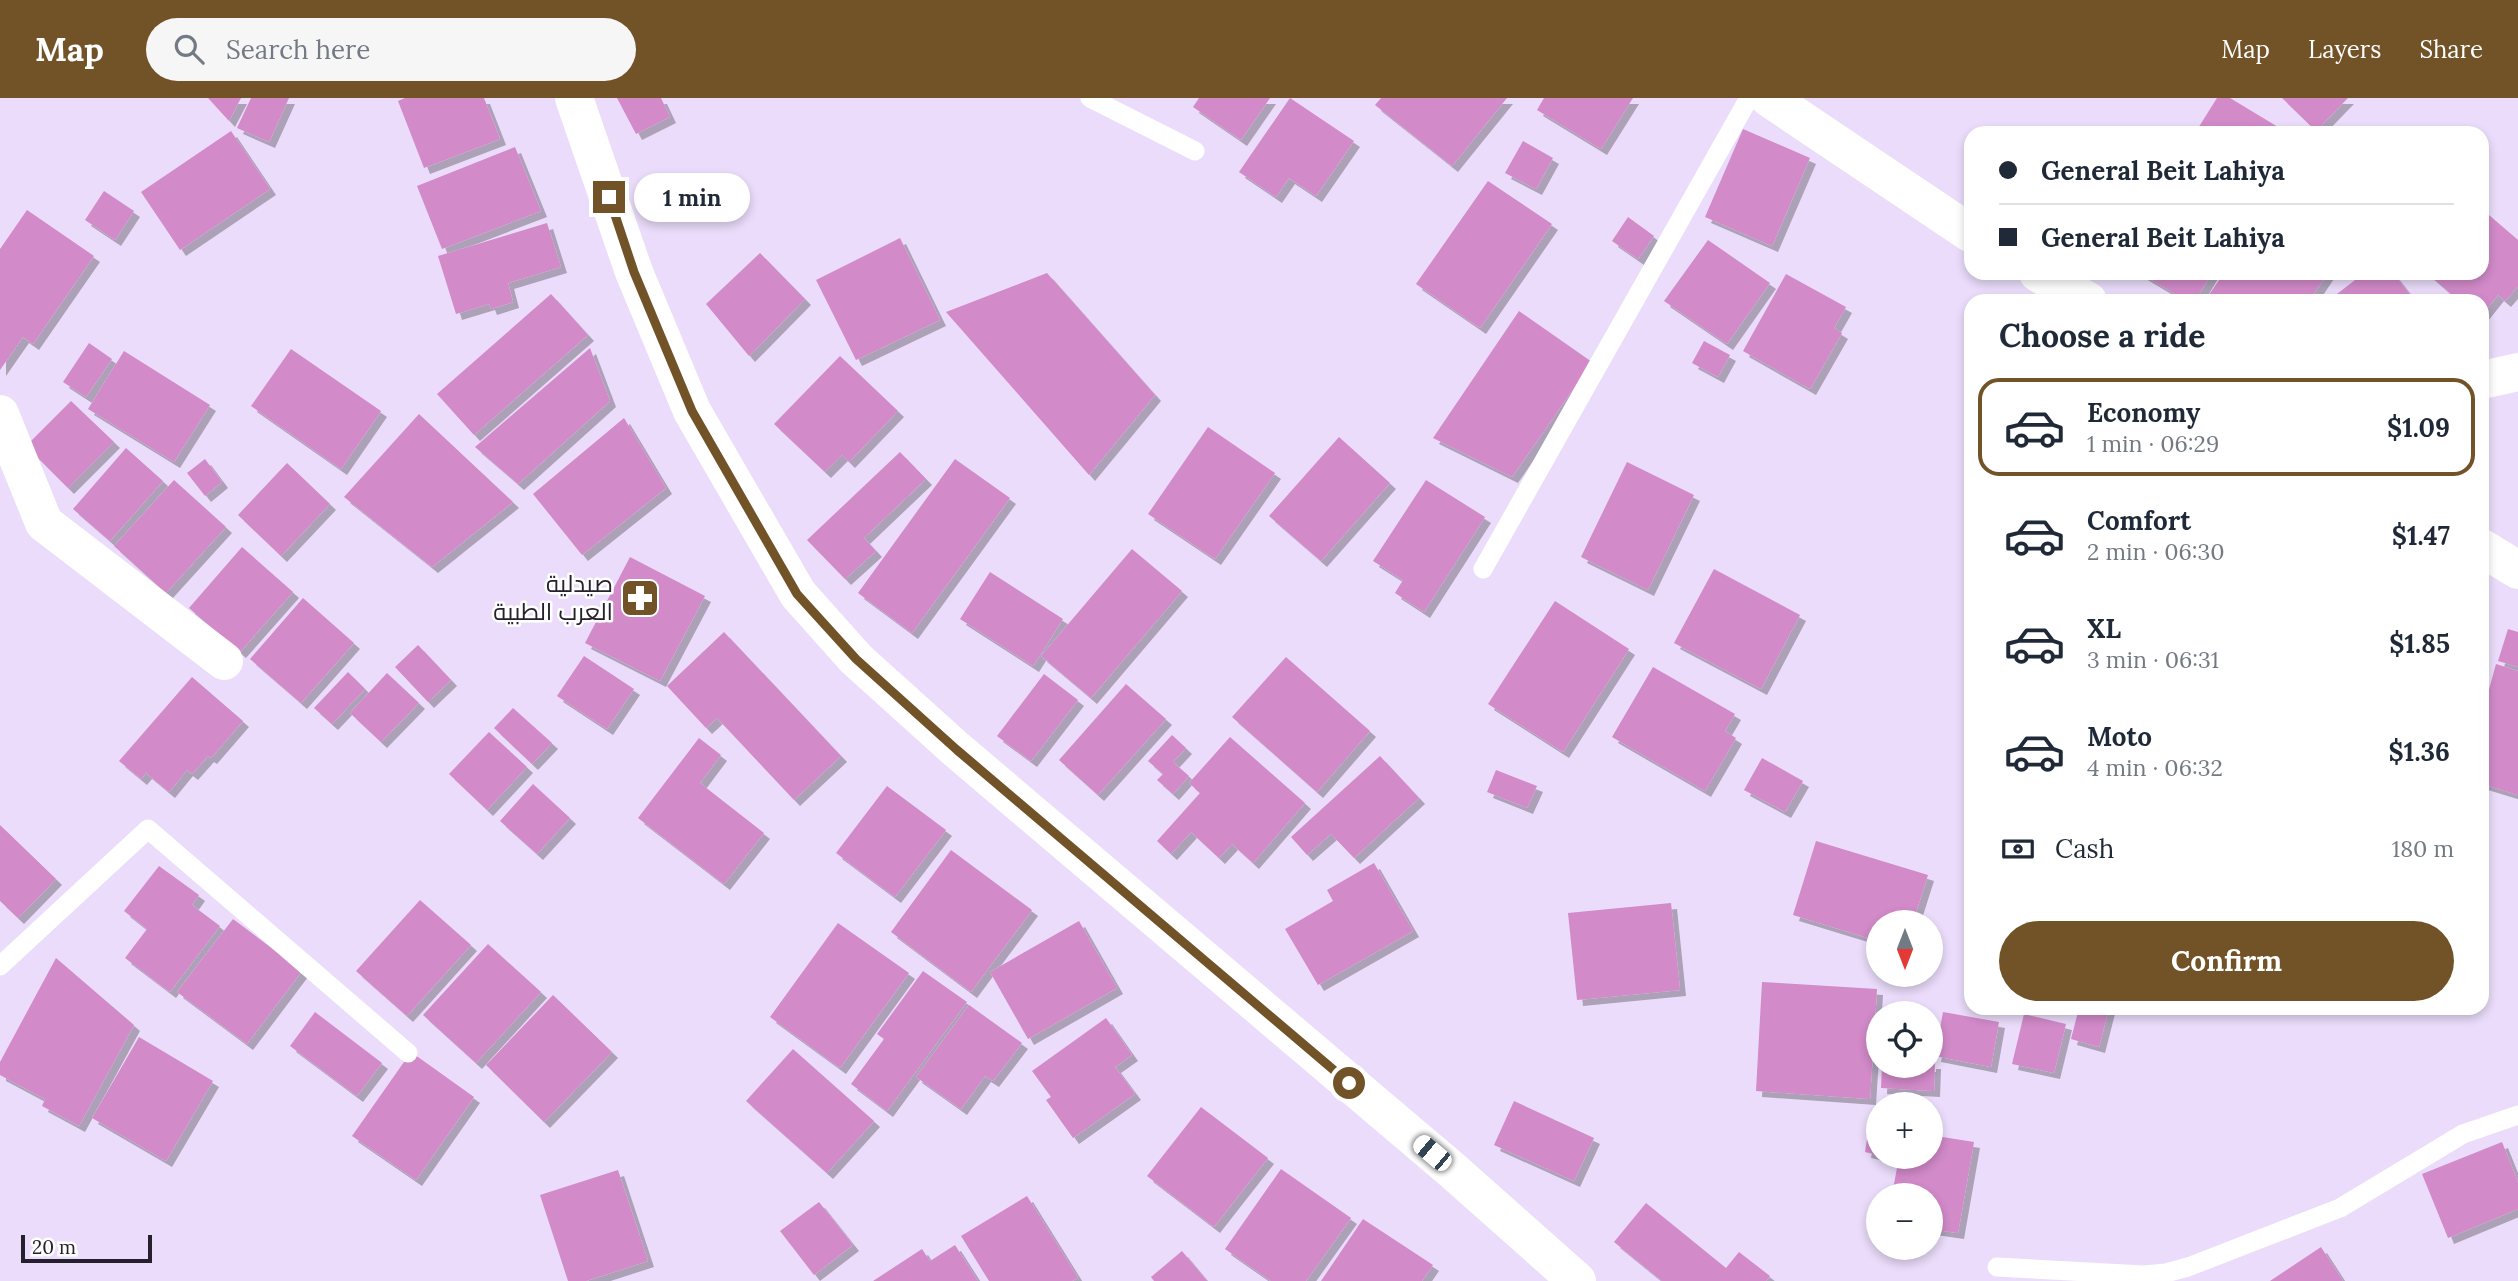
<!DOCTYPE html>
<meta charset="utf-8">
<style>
body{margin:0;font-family:Lora,Cairo,serif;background:#f6f6f7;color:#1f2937;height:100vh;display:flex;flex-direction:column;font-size:26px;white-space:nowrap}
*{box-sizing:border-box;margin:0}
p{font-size:23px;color:#747a83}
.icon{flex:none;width:38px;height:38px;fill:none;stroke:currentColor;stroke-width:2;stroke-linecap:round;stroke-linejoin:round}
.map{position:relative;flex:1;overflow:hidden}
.panel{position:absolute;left:1964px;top:196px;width:525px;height:721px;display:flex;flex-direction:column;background:#fff;border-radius:21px;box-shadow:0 4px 10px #0003}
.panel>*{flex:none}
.guide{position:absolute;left:1964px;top:28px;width:525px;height:154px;border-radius:21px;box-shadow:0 4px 10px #0003;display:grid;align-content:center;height:154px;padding:0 35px;background:#fff}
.needle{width:46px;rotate:180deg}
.tools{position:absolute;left:1866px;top:812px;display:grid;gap:14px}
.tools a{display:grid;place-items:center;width:77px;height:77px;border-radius:50%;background:#fff;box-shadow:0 4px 10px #0003;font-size:35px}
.scale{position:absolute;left:21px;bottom:18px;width:131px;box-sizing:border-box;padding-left:7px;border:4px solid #25202b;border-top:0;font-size:19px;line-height:24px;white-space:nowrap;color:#25202b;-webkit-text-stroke:5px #fff;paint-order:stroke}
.end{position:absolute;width:32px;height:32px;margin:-16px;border:9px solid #725328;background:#fff;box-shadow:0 0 0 4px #fff}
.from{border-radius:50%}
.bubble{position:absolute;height:49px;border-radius:24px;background:#fff;box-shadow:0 4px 10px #0003;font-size:23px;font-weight:800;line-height:49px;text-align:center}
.car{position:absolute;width:21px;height:42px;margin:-21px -10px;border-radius:9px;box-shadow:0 0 5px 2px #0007;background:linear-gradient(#fff 24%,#345 0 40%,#fff 0 76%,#345 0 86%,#fff 0)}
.guide b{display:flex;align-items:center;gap:24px;height:66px;font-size:26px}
.guide b+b{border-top:2px solid #e0e1e3}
.guide i{width:18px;height:18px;background:#1f2937}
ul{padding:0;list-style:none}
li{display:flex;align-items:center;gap:21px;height:98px;margin:0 14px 10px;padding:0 21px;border:4px solid transparent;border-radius:21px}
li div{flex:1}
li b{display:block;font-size:26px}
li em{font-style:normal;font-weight:800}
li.active{border-color:#725328}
li>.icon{width:63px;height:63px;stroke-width:1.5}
h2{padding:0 35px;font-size:32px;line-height:84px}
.pay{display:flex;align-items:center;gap:18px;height:77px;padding:0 35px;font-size:26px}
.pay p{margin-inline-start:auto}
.button{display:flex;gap:14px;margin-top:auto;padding:14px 35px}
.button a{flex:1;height:80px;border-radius:42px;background:#725328;color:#fff;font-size:28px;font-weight:800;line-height:80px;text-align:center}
header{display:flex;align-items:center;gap:42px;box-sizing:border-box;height:98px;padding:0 35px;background:#725328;color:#fff}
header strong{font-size:33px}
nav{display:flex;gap:38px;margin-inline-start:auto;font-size:24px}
.search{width:490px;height:63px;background:#f6f6f7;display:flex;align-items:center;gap:18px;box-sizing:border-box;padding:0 24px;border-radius:38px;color:#747a83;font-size:26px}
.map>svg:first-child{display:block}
.building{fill:#d28ac9;filter:url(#shadow)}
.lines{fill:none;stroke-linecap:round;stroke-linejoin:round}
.service{stroke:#fff;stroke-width:19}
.minor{stroke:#fff;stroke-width:38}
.secondary{stroke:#fff;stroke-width:38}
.route{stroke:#725328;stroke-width:9}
.labels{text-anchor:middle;stroke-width:5;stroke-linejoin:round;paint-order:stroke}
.poi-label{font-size:24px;fill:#25202b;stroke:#fff;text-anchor:end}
</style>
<header>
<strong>Map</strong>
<div class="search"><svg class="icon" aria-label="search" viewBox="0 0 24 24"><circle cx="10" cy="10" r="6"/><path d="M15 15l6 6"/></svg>Search here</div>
<nav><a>Map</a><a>Layers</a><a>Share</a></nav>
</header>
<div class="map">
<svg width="2518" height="1183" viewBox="0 0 2518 1183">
<defs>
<filter id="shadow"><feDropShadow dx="6" dy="6" stdDeviation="0" flood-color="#0004"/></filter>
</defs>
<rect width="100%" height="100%" fill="#eadcfa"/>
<g class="building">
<path d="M 208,0 L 241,0 L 229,23 Z"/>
<path d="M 251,0 L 289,0 L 269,44 L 237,30 Z"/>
<path d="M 405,0 L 484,0 L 500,41 L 424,70 L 398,3 Z"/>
<path d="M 617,0 L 661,0 L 670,19 L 636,36 Z"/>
<path d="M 1199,0 L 1270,0 L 1241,42 L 1193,9 Z"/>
<path d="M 1290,0 L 1354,43 L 1316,98 L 1289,80 L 1276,99 L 1239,74 Z"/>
<path d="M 1381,0 L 1507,0 L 1452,68 L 1375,7 Z"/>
<path d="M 1544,0 L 1633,0 L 1601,51 L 1537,12 Z"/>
<path d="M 2217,0 L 2230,0 L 2288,35 L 2195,35 Z"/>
<path d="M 2282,0 L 2348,0 L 2316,33 Z"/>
<path d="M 1743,31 L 1810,60 L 1772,148 L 1705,119 Z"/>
<path d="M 231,33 L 270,91 L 180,152 L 141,94 Z"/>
<path d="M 1523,43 L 1553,60 L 1536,91 L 1505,75 Z"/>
<path d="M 515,49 L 541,113 L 442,151 L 417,88 Z"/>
<path d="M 1488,83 L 1552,126 L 1480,230 L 1416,186 Z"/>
<path d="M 104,93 L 134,113 L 115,142 L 85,122 Z"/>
<path d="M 2482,111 L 2518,142 L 2518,188 L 2505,203 L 2498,197 L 2482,217 L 2482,203 L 2459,203 L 2427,175 L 2482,175 Z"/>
<path d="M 27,112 L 94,158 L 33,246 L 23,239 L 0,272 L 0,151 Z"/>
<path d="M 1628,119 L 1654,138 L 1638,161 L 1612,143 Z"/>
<path d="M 547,125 L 561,169 L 508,185 L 513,204 L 491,211 L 489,206 L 456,216 L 438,158 Z"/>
<path d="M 900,140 L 940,222 L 856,262 L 816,182 Z"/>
<path d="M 1708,142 L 1770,185 L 1727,246 L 1664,203 Z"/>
<path d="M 760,155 L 805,201 L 749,258 L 706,206 Z"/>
<path d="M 1047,175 L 1155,297 L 1089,377 L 946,214 Z"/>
<path d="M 2140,175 L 2212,175 L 2195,203 L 2187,203 Z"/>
<path d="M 2224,175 L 2328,175 L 2309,203 L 2214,203 L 2208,198 Z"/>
<path d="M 2364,175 L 2393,175 L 2415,203 L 2328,203 Z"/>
<path d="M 1786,176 L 1846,209 L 1834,230 L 1842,235 L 1810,291 L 1743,253 Z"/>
<path d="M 551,196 L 588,237 L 474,337 L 437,296 Z"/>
<path d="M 1519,213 L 1592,264 L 1512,379 L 1433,340 Z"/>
<path d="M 1704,243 L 1730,257 L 1718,279 L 1692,265 Z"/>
<path d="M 89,245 L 112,261 L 86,299 L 63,284 Z"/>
<path d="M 590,250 L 610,303 L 518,386 L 475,349 Z"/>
<path d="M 291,251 L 381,313 L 341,371 L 251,308 Z"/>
<path d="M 124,253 L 210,307 L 174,364 L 88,311 Z"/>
<path d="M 840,258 L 898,313 L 849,364 L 842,357 L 825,374 L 774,326 Z"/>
<path d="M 71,303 L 114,344 L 68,390 L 26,348 Z"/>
<path d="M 419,316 L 513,404 L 432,469 L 344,399 Z"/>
<path d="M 624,320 L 666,390 L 582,457 L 533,396 Z"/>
<path d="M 1208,329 L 1275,375 L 1215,461 L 1148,416 Z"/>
<path d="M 1339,339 L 1390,385 L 1321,463 L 1269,418 Z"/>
<path d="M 126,350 L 163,383 L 110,443 L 73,411 Z"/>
<path d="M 900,354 L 926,381 L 864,440 L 876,453 L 845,481 L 807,442 Z"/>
<path d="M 205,361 L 222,384 L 205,398 L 187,375 Z"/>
<path d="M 955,361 L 1010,400 L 912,535 L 858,495 Z"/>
<path d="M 1627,364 L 1694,397 L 1648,492 L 1581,459 Z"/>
<path d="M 287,365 L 330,406 L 281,458 L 238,417 Z"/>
<path d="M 174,382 L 226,429 L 166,495 L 114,448 Z"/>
<path d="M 1426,382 L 1485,419 L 1424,514 L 1395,495 L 1403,482 L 1373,463 Z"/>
<path d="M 242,449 L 293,494 L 240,554 L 189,510 Z"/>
<path d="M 1132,451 L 1182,493 L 1091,600 L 1041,558 Z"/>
<path d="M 630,459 L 705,498 L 660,583 L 585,545 Z"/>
<path d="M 1714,471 L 1800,517 L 1761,591 L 1674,545 Z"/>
<path d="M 990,474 L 1063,521 L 1033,568 L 960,521 Z"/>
<path d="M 303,500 L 354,545 L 301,605 L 250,561 Z"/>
<path d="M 1555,503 L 1629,551 L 1563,654 L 1488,606 Z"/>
<path d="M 2508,531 L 2518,534 L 2518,569 L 2498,563 Z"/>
<path d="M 724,534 L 841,658 L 794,702 L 717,620 L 706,630 L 667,588 Z"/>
<path d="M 418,547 L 451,582 L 428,604 L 395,569 Z"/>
<path d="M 584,558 L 634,591 L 607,631 L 557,598 Z"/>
<path d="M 1286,559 L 1370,633 L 1317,694 L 1232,619 Z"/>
<path d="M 2496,566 L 2518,573 L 2518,697 L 2482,686 L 2482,658 L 2487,640 L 2482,639 L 2482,617 Z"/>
<path d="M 1653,569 L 1735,616 L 1725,633 L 1736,640 L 1705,693 L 1612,639 Z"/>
<path d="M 348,574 L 365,591 L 332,626 L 314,610 Z"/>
<path d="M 387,575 L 419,605 L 381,644 L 350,615 Z"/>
<path d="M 1044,576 L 1078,602 L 1031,663 L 997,638 Z"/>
<path d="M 192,579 L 243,623 L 211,660 L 208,658 L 192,676 L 187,672 L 169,694 L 146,675 L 141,681 L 119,663 Z"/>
<path d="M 1126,586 L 1166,621 L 1098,697 L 1059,662 Z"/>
<path d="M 513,610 L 552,645 L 532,666 L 494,630 Z"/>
<path d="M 489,634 L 527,669 L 487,712 L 449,676 Z"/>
<path d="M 1172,637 L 1186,650 L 1173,664 L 1189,678 L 1173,696 L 1157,682 L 1163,676 L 1148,663 Z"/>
<path d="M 1230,639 L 1305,705 L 1253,765 L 1232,746 L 1219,760 L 1191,734 L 1171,756 L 1157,743 L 1200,695 L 1189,685 Z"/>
<path d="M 699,640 L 721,657 L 700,685 L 764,735 L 724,786 L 638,720 Z"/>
<path d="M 1380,658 L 1419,700 L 1354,760 L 1331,736 L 1307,757 L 1291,739 Z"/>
<path d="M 1762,660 L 1803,683 L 1785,714 L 1744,692 Z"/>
<path d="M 1496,672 L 1537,688 L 1527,710 L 1487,694 Z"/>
<path d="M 533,686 L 570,720 L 537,756 L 500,723 Z"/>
<path d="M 887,688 L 946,732 L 895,799 L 836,755 Z"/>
<path d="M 0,727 L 56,781 L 18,820 L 0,803 Z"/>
<path d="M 1816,743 L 1928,777 L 1913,824 L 1878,824 L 1878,843 L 1793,817 Z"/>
<path d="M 951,752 L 1032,812 L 971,894 L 891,834 Z"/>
<path d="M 1374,765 L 1413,833 L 1318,887 L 1285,831 L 1333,803 L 1327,792 Z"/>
<path d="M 159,768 L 199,797 L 192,807 L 220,828 L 170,894 L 125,860 L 147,831 L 124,813 Z"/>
<path d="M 420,802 L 471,847 L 407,918 L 356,873 Z"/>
<path d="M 1671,805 L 1680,892 L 1577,902 L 1568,815 Z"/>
<path d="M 233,821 L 302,873 L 247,946 L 177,894 Z"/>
<path d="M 1079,823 L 1117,890 L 1028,941 L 990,874 Z"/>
<path d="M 838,825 L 909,875 L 840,970 L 770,919 Z"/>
<path d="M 488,846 L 541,894 L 476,965 L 423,917 Z"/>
<path d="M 56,860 L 134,927 L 79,1028 L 42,1008 L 45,1001 L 0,977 L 0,964 Z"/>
<path d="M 923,873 L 967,904 L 887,1013 L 851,986 L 884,941 L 877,936 Z"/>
<path d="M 1762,884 L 1877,891 L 1870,1001 L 1756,993 Z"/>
<path d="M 553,897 L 612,954 L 544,1024 L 486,967 Z"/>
<path d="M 969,907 L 1022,945 L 993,983 L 985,978 L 961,1011 L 916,979 Z"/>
<path d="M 2079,910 L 2109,910 L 2099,949 L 2071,941 Z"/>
<path d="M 315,914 L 382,965 L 357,998 L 290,948 Z"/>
<path d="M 1943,914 L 1999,924 L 1991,969 L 1935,958 Z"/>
<path d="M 2024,916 L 2066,926 L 2054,975 L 2012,966 Z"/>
<path d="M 1106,920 L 1132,957 L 1115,969 L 1135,996 L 1073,1040 L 1046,1002 L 1051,999 L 1032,973 Z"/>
<path d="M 139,939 L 213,983 L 166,1063 L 92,1020 Z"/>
<path d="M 793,951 L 874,1023 L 827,1075 L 746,1003 Z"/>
<path d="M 411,954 L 474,999 L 416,1082 L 352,1038 Z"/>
<path d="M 1930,965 L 1935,965 L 1934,993 L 1881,990 L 1882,968 L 1930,968 Z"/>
<path d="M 1514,1003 L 1594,1040 L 1574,1083 L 1494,1047 Z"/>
<path d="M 1201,1009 L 1268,1060 L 1214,1129 L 1147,1078 Z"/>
<path d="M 1872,1011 L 1878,1012 L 1878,1057 L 1865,1054 Z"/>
<path d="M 1930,1037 L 1974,1044 L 1958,1135 L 1930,1131 L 1930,1097 L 1892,1097 L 1899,1059 L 1930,1059 Z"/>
<path d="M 2502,1044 L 2518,1084 L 2518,1111 L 2448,1140 L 2422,1076 Z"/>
<path d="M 1281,1071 L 1351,1120 L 1306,1183 L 1271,1183 L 1225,1151 Z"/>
<path d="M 618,1072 L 648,1163 L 586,1183 L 568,1183 L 540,1097 Z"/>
<path d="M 1027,1098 L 1078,1180 L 1072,1183 L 989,1183 L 961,1138 Z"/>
<path d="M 819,1104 L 853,1147 L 814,1177 L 780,1133 Z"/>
<path d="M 1646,1105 L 1726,1170 L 1739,1154 L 1770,1178 L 1766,1183 L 1662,1183 L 1614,1144 Z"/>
<path d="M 1363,1121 L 1433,1167 L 1422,1183 L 1321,1183 Z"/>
<path d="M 955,1147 L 978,1183 L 873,1183 L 922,1151 L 930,1163 Z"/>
<path d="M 2321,1149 L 2343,1183 L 2270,1183 Z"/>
<path d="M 1182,1153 L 1207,1183 L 1154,1183 L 1151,1179 Z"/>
</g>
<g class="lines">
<g class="service">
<path d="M 1090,0 L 1195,53"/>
<path d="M 1483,471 L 1749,0"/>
<path d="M 0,868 L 148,731 L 408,955"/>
<path d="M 1997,1169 L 2144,1177 L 2166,1175 L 2188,1169 L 2340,1110 L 2463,1036 L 2518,1017"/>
</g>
<g class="minor">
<path d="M 1769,0 L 1970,135"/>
<path d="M 2038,175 L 2088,203"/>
<path d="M 2482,282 L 2518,274"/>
<path d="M 0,316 L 44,425 L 224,563"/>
<path d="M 2482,450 L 2518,472"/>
</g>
<path class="secondary" d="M 574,0 L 634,174 L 692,313 L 798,496 L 856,561 L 957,652 L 1452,1072 L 1577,1183"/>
</g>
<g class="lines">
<path class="route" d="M 609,99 L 634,174 L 692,313 L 797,496 L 856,561 L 957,652 L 1349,985"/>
</g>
<defs>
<symbol id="pharmacy-square" viewBox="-11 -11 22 22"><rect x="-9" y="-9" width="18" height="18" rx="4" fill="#725328" stroke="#fff"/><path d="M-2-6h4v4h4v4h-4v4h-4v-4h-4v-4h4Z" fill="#fff"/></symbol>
</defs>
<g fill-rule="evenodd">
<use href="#pharmacy-square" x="618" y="478" width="44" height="44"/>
</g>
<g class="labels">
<g class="poi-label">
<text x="613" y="494">صيدلية<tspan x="613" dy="28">العرب الطبية</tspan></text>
</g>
</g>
</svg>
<div class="tools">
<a><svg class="needle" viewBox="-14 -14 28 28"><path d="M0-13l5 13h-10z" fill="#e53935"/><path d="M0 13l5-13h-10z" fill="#747a83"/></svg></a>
<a><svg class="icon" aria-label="locate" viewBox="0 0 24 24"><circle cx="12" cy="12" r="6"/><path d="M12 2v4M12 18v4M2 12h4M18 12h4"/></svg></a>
<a>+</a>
<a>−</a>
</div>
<div class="scale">20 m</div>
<i class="end from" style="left:1349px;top:985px"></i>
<i class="end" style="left:609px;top:99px"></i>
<div class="bubble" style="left:634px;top:75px;width:116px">1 min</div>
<i class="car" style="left:1432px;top:1055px;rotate:310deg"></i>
<div class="guide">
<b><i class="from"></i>General Beit Lahiya</b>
<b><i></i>General Beit Lahiya</b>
</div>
<section class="panel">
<h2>Choose a ride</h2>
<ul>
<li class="active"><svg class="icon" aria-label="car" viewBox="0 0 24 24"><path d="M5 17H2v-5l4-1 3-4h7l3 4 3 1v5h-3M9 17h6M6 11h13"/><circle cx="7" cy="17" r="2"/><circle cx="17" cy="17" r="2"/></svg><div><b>Economy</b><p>1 min · 06:29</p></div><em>$1.09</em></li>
<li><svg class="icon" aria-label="car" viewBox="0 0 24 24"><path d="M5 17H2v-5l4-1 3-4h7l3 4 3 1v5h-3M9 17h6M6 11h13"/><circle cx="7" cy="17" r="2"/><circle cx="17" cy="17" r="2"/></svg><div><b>Comfort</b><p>2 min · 06:30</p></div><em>$1.47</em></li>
<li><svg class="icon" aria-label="car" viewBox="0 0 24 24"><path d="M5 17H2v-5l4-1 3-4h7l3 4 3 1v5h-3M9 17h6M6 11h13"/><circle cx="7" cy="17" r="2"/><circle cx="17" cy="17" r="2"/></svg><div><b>XL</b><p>3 min · 06:31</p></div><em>$1.85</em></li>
<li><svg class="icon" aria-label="car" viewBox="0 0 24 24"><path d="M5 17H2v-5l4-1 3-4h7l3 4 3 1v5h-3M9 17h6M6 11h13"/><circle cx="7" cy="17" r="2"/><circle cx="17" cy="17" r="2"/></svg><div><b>Moto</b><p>4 min · 06:32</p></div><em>$1.36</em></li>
</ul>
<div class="pay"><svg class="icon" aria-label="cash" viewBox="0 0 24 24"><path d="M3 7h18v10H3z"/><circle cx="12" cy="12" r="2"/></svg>Cash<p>180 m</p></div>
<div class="button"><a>Confirm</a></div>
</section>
</div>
